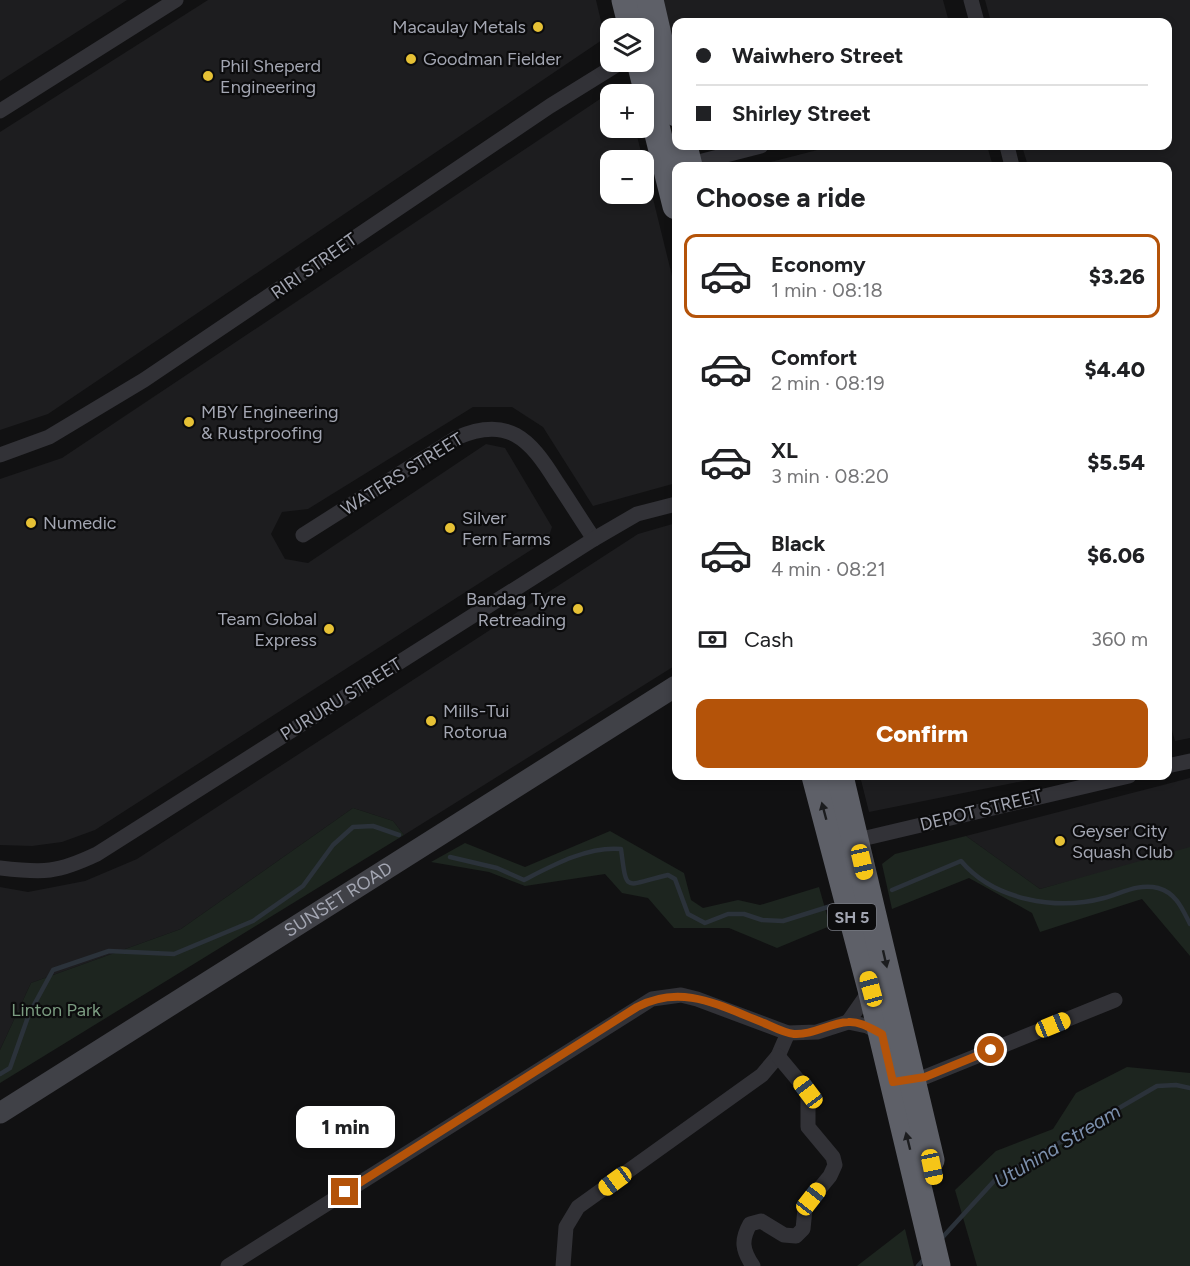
<!DOCTYPE html>
<meta charset="utf-8">
<style>
body{margin:0;font-family:Figtree,sans-serif;background:#f6f6f6;color:#202124;height:100vh;display:flex;flex-direction:column;font-size:22px;white-space:nowrap}
*{box-sizing:border-box;margin:0}
p{font-size:20px;color:#757577}
.icon{flex:none;width:33px;height:33px;fill:none;stroke:currentColor;stroke-width:2;stroke-linecap:round;stroke-linejoin:round}
.map{position:relative;flex:1;overflow:hidden}
.drawer{position:absolute;left:672px;top:162px;width:500px;height:618px;display:flex;flex-direction:column;background:#fff;border-radius:12px;box-shadow:0 3px 9px #0003}
.drawer>*{flex:none}
.top-card{position:absolute;left:672px;top:18px;width:500px;height:132px;border-radius:12px;box-shadow:0 3px 9px #0003;display:grid;align-content:center;height:132px;padding:0 24px;background:#fff}
.fabs{position:absolute;left:600px;top:18px;display:grid;gap:12px}
.fabs a{display:grid;place-items:center;width:54px;height:54px;border-radius:12px;background:#fff;box-shadow:0 3px 9px #0003;font-size:30px}
.end{position:absolute;width:27px;height:27px;margin:-14px;border:8px solid #b45309;background:#fff;box-shadow:0 0 0 3px #fff}
.from{border-radius:50%}
.bubble{position:absolute;height:42px;border-radius:12px;background:#fff;box-shadow:0 3px 9px #0003;font-size:20px;font-weight:800;line-height:42px;text-align:center}
.car{position:absolute;width:18px;height:36px;margin:-18px -9px;border-radius:8px;box-shadow:0 0 4px 2px #0007;background:linear-gradient(#f5c518 24%,#345 0 40%,#f5c518 0 76%,#345 0 86%,#f5c518 0)}
.top-card b{display:flex;align-items:center;gap:21px;height:57px;font-size:22px}
.top-card b+b{border-top:2px solid #e0e0e0}
.top-card i{width:15px;height:15px;background:#202124}
ul{padding:0;list-style:none}
li{display:flex;align-items:center;gap:18px;height:84px;margin:0 12px 9px;padding:0 12px;border:3px solid transparent;border-radius:12px}
li div{flex:1}
li b{display:block;font-size:22px}
li em{font-style:normal;font-weight:800}
li.on{border-color:#b45309}
li>.icon{width:54px;height:54px;stroke-width:1.5}
h2{padding:0 24px;font-size:27px;line-height:72px}
.pay{display:flex;align-items:center;gap:15px;height:66px;padding:0 24px;font-size:22px}
.pay p{margin-inline-start:auto}
.cta{display:flex;gap:12px;margin-top:auto;padding:12px 24px}
.cta a{flex:1;height:69px;border-radius:12px;background:#b45309;color:#fff;font-size:24px;font-weight:800;line-height:69px;text-align:center}
.map>svg:first-child{display:block}
.built{fill:#1d1d1f}
.green{fill:#1d251f}
.lines{fill:none;stroke-linecap:round;stroke-linejoin:round}
.stream{stroke:#2b323a;stroke-width:4.5}
.street{stroke:#323237;stroke-width:15}
.secondary{stroke:#404147;stroke-width:21}
.highway{stroke:#5e6068;stroke-width:27}
.oneway{fill:#1c1d1f}
.route{stroke:#b45309;stroke-width:8}
.poi-dot{fill:#e6c135;stroke:#0c0c0d;stroke-width:2}
.labels{text-anchor:middle;stroke-width:4.5;stroke-linejoin:round;paint-order:stroke}
.shield{fill:#0c0c0d;stroke:#767880;stroke-width:1.5}
.shield-label{font-size:16px;font-weight:bold;fill:#a3a6b2}
.poi-label{font-size:18px;fill:#a3a6b2;stroke:#0c0c0d;text-anchor:start}
.street-label{font-size:18px;fill:#a3a6b2;stroke:#0c0c0d}
.park-label{font-size:18px;fill:#7b9c81;stroke:#0c0c0d}
.water-label{font-size:20px;font-style:italic;fill:#7b8fac;stroke:#0c0c0d}
</style>
<div class="map">
<svg width="1190" height="1266" viewBox="0 0 1190 1266">
<rect width="100%" height="100%" fill="#111112"/>
<g class="built">
<path d="M 0,0 L 127,0 L 0,81 Z"/>
<path d="M 208,0 L 596,0 L 605,38 L 48,414 L 0,430 L 0,132 Z"/>
<path d="M 661,0 L 943,0 L 949,22 L 676,22 L 676,83 Z"/>
<path d="M 985,0 L 1190,0 L 1190,738 L 1175,741 L 1167,712 L 1167,166 L 1028,166 L 1022,146 L 1167,146 L 1167,22 L 991,22 Z"/>
<path d="M 615,89 L 625,94 L 610,94 L 610,128 L 635,128 L 643,160 L 610,160 L 610,194 L 644,194 L 644,162 L 676,292 L 676,483 L 593,506 L 543,427 L 512,407 L 473,407 L 308,509 L 282,512 L 271,534 L 285,559 L 308,563 L 486,444 L 505,448 L 552,527 L 548,539 L 95,830 L 62,842 L 32,846 L 0,845 L 0,479 L 62,458 Z"/>
<path d="M 833,146 L 987,146 L 993,166 L 755,166 Z"/>
<path d="M 676,523 L 676,665 L 404,835 L 393,821 L 353,808 L 181,929 L 31,983 L 0,1050 L 0,887 L 28,892 L 85,881 L 137,859 L 638,534 Z"/>
<path d="M 860,776 L 1048,776 L 869,812 Z"/>
<path d="M 1190,778 L 1190,849 L 1040,889 L 966,836 Z"/>
</g>
<g class="green">
<path d="M 353,808 L 393,821 L 404,835 L 0,1083 L 0,1050 L 31,983 L 181,929 Z"/>
<path d="M 610,831 L 684,873 L 691,900 L 703,908 L 738,900 L 760,905 L 819,887 L 830,926 L 777,948 L 729,928 L 674,928 L 648,898 L 622,893 L 605,874 L 525,886 L 489,872 L 431,862 L 465,843 L 525,867 Z"/>
<path d="M 966,836 L 1040,889 L 1190,847 L 1190,956 L 1142,899 L 1040,932 L 1032,913 L 969,878 L 892,909 L 882,864 L 895,854 Z"/>
<path d="M 1127,1067 L 1190,1073 L 1190,1266 L 977,1266 L 955,1190 L 996,1151 L 1053,1129 L 1076,1093 Z"/>
<path d="M 905,1229 L 914,1266 L 857,1266 Z"/>
</g>
<g class="lines">
<g class="stream">
<path d="M 450,857 L 497,868 L 524,880 C 553,865 588,846 621,849 C 627,895 624,885 668,875 L 675,879 L 688,914 L 705,923 L 728,914 L 744,914 L 762,920 L 783,921 L 831,906"/>
<path d="M 892,890 L 961,861 C 994,900 1056,911 1104,898 C 1122,893 1139,883 1158,888 C 1176,893 1182,908 1190,924"/>
<path d="M 0,1074 L 10,1068 L 29,1014 L 53,970 L 109,951 L 174,954 L 253,921 L 303,886 L 333,845 L 353,827 L 373,826 L 399,835"/>
<path d="M 941,1239 L 995,1180 L 1157,1086 L 1176,1085 L 1190,1088"/>
<path d="M 918,1266 L 926,1257"/>
</g>
<g class="street">
<path d="M 971,0 L 977,22"/>
<path d="M 0,111 L 176,0"/>
<path d="M 1007,146 L 1012,166"/>
<path d="M 683,166 L 761,146"/>
<path d="M 0,455 L 49,437 L 144,380 L 550,106 L 621,62"/>
<path d="M 303,535 L 456,438 C 508,415 530,439 556,481 C 569,500 581,520 594,539"/>
<path d="M 1167,766 L 1190,761"/>
<path d="M 849,842 L 1129,776"/>
<path d="M 0,868 C 44,873 57,873 97,854 L 594,539 L 637,514 L 676,504"/>
<path d="M 848,1022 L 871,989"/>
<path d="M 906,1080 L 925,1077 L 1115,1000"/>
<path d="M 228,1266 L 652,999 L 681,995 L 697,999 L 788,1033 L 817,1032 L 848,1022 L 867,1026 L 882,1034"/>
<path d="M 563,1266 L 566,1227 L 578,1207 L 762,1075 L 778,1056 L 788,1033"/>
<path d="M 753,1266 C 742,1250 741,1240 750,1224 L 761,1221 L 784,1235 L 796,1236 L 803,1229 L 805,1209 L 811,1199 L 830,1176 L 835,1165 L 833,1157 L 808,1127 L 808,1092 L 778,1056"/>
</g>
<path class="secondary" id="s1" d="M 0,1113 L 676,686"/>
<g class="highway">
<path d="M 625,0 L 632,28"/>
<path d="M 650,0 L 676,113"/>
<path d="M 640,62 L 676,206"/>
<path d="M 684,146 L 689,166"/>
<path d="M 815,776 L 871,989 L 937,1266"/>
<path d="M 840,776 L 931,1160"/>
</g>
</g>
<defs><path id="oneway-solid" d="M-6-.8H1V-3.2L6.5 0L1 3.2V.8H-6Z" transform="scale(1.5)"/></defs>
<g class="oneway">
<use href="#oneway-solid" transform="translate(824 811) rotate(-105)"/>
<use href="#oneway-solid" transform="translate(885 959) rotate(77)"/>
<use href="#oneway-solid" transform="translate(908 1141) rotate(-104)"/>
</g>
<g class="lines">
<path class="route" d="M 345,1192 L 637,1007 C 682,983 720,1006 764,1023 C 773,1027 784,1033 794,1034 C 814,1035 829,1023 848,1022 C 860,1021 872,1029 882,1034 L 893,1082 L 925,1077 L 991,1050"/>
</g>
<g class="poi-dot">
<circle cx="538" cy="27" r="6"/>
<circle cx="411" cy="59" r="6"/>
<circle cx="208" cy="76" r="6"/>
<circle cx="189" cy="422" r="6"/>
<circle cx="31" cy="523" r="6"/>
<circle cx="450" cy="528" r="6"/>
<circle cx="578" cy="609" r="6"/>
<circle cx="329" cy="629" r="6"/>
<circle cx="431" cy="721" r="6"/>
<circle cx="1060" cy="841" r="6"/>
</g>
<g class="labels">
<rect class="shield" x="828" y="904" width="48" height="26" rx="4.5"/>
<g class="shield-label">
<text x="852" y="923">SH 5</text>
</g>
<g class="poi-label">
<text x="526" y="33" text-anchor="end">Macaulay Metals</text>
<text x="423" y="65">Goodman Fielder</text>
<text x="220" y="72">Phil Sheperd<tspan x="220" dy="21">Engineering</tspan></text>
<text x="201" y="418">MBY Engineering<tspan x="201" dy="21">&amp; Rustproofing</tspan></text>
<text x="462" y="524">Silver<tspan x="462" dy="21">Fern Farms</tspan></text>
<text x="43" y="529">Numedic</text>
<text x="566" y="605" text-anchor="end">Bandag Tyre<tspan x="566" dy="21">Retreading</tspan></text>
<text x="317" y="625" text-anchor="end">Team Global<tspan x="317" dy="21">Express</tspan></text>
<text x="443" y="717">Mills-Tui<tspan x="443" dy="21">Rotorua</tspan></text>
<text x="1072" y="837">Geyser City<tspan x="1072" dy="21">Squash Club</tspan></text>
</g>
<g class="street-label">
<text transform="translate(314 266) rotate(-35)" y="6">RIRI STREET</text>
<text transform="translate(402 474) rotate(-32)" y="6">WATERS STREET</text>
<text transform="translate(341 699) rotate(-32)" y="6">PURURU STREET</text>
<text transform="translate(981 810) rotate(-14)" y="6">DEPOT STREET</text>
<text dy="6" stroke="none"><textPath href="#s1" startOffset="400">SUNSET ROAD</textPath></text>
</g>
<g class="park-label">
<text x="56" y="1016">Linton Park</text>
</g>
<g class="water-label">
<text transform="translate(1057 1146) rotate(-31)" y="7">Utuhina Stream</text>
</g>
</g>
</svg>
<div class="fabs">
<a><svg class="icon" aria-label="layers" viewBox="0 0 24 24"><path d="M12 4l9 5-9 5-9-5zM3 14l9 5 9-5"/></svg></a>
<a>+</a>
<a>−</a>
</div>
<i class="end from" style="left:991px;top:1050px"></i>
<i class="end" style="left:345px;top:1192px"></i>
<div class="bubble" style="left:296px;top:1106px;width:99px">1 min</div>
<i class="car" style="left:862px;top:862px;rotate:167deg"></i>
<i class="car" style="left:871px;top:989px;rotate:345deg"></i>
<i class="car" style="left:1053px;top:1025px;rotate:68deg"></i>
<i class="car" style="left:808px;top:1092px;rotate:323deg"></i>
<i class="car" style="left:932px;top:1167px;rotate:168deg"></i>
<i class="car" style="left:615px;top:1181px;rotate:234deg"></i>
<i class="car" style="left:811px;top:1199px;rotate:38deg"></i>
<div class="top-card">
<b><i class="from"></i>Waiwhero Street</b>
<b><i></i>Shirley Street</b>
</div>
<section class="drawer">
<h2>Choose a ride</h2>
<ul>
<li class="on"><svg class="icon" aria-label="car" viewBox="0 0 24 24"><path d="M5 17H2v-5l4-1 3-4h7l3 4 3 1v5h-3M9 17h6M6 11h13"/><circle cx="7" cy="17" r="2"/><circle cx="17" cy="17" r="2"/></svg><div><b>Economy</b><p>1 min · 08:18</p></div><em>$3.26</em></li>
<li><svg class="icon" aria-label="car" viewBox="0 0 24 24"><path d="M5 17H2v-5l4-1 3-4h7l3 4 3 1v5h-3M9 17h6M6 11h13"/><circle cx="7" cy="17" r="2"/><circle cx="17" cy="17" r="2"/></svg><div><b>Comfort</b><p>2 min · 08:19</p></div><em>$4.40</em></li>
<li><svg class="icon" aria-label="car" viewBox="0 0 24 24"><path d="M5 17H2v-5l4-1 3-4h7l3 4 3 1v5h-3M9 17h6M6 11h13"/><circle cx="7" cy="17" r="2"/><circle cx="17" cy="17" r="2"/></svg><div><b>XL</b><p>3 min · 08:20</p></div><em>$5.54</em></li>
<li><svg class="icon" aria-label="car" viewBox="0 0 24 24"><path d="M5 17H2v-5l4-1 3-4h7l3 4 3 1v5h-3M9 17h6M6 11h13"/><circle cx="7" cy="17" r="2"/><circle cx="17" cy="17" r="2"/></svg><div><b>Black</b><p>4 min · 08:21</p></div><em>$6.06</em></li>
</ul>
<div class="pay"><svg class="icon" aria-label="cash" viewBox="0 0 24 24"><path d="M3 7h18v10H3z"/><circle cx="12" cy="12" r="2"/></svg>Cash<p>360 m</p></div>
<div class="cta"><a>Confirm</a></div>
</section>
</div>
